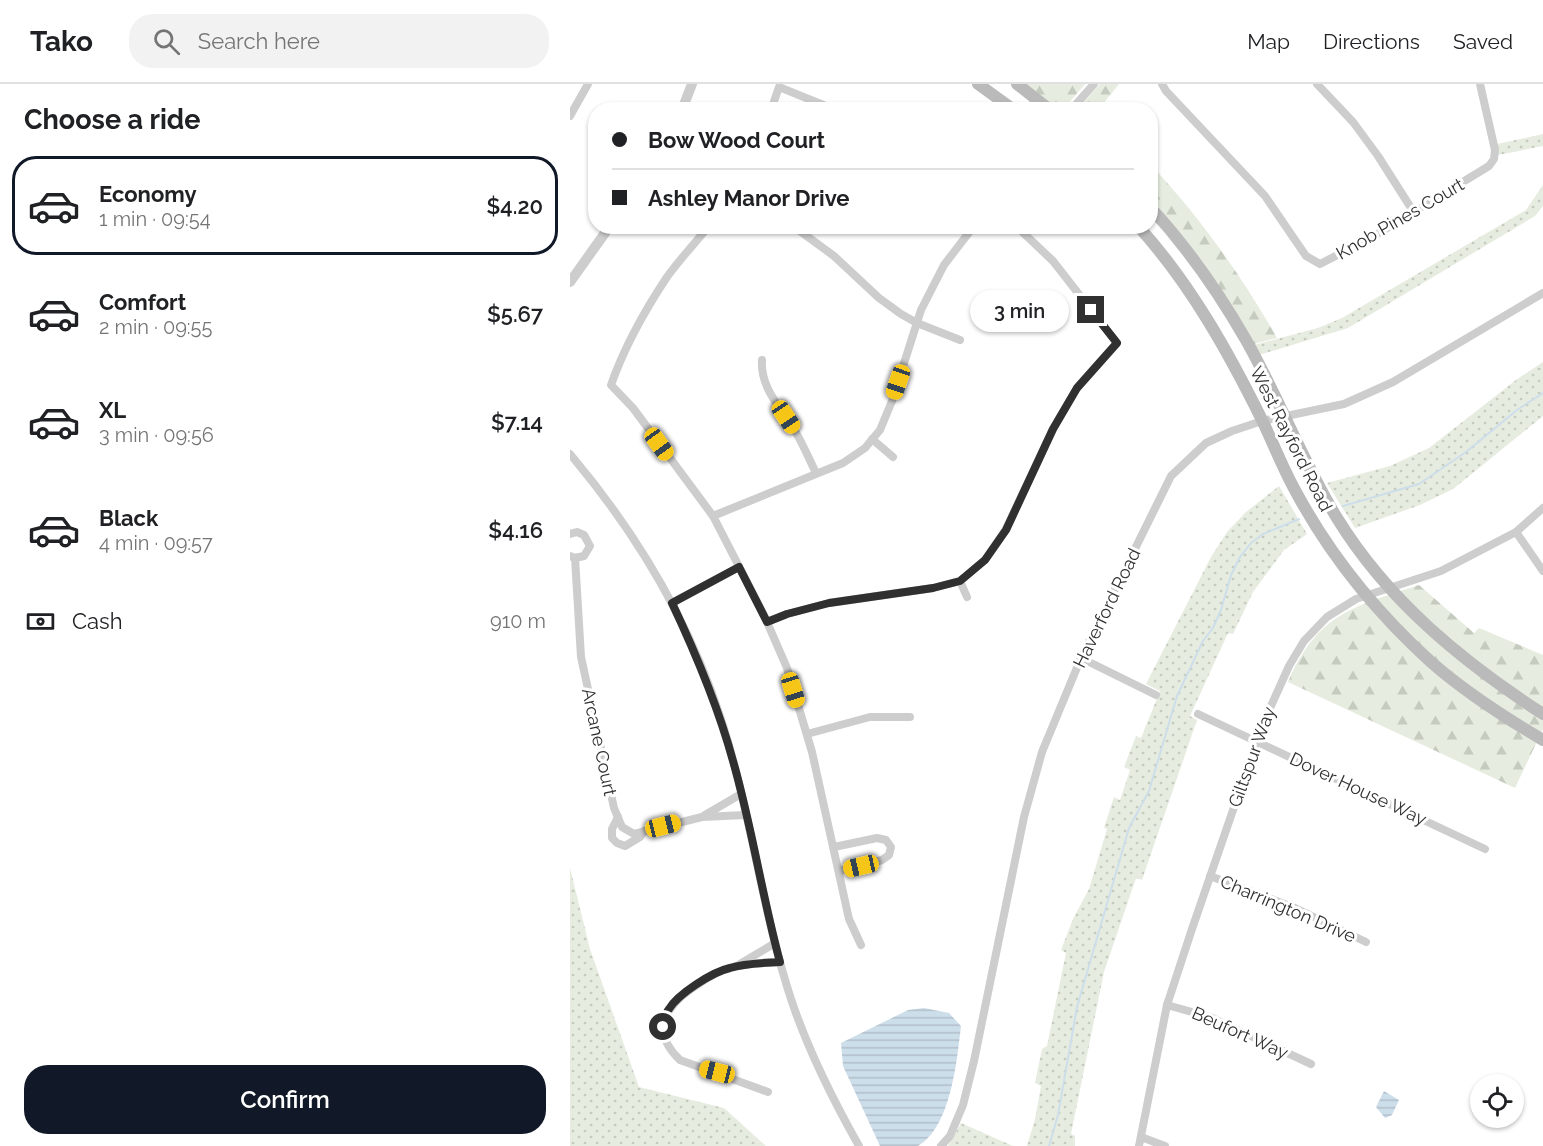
<!DOCTYPE html>
<meta charset="utf-8">
<style>
body{margin:0;font-family:Raleway,sans-serif;background:#f2f2f2;color:#202124;height:100vh;display:flex;flex-direction:column;font-size:22px;white-space:nowrap}
*{box-sizing:border-box;margin:0}
p{font-size:20px;color:#757577}
.icon{flex:none;width:33px;height:33px;fill:none;stroke:currentColor;stroke-width:2;stroke-linecap:round;stroke-linejoin:round}
.map{position:relative;flex:1;overflow:hidden}
.sheet{display:flex;flex-direction:column;background:#fff;width:570px}
.sheet>*{flex:none}
.hud{position:absolute;left:18px;top:18px;width:570px;height:132px;border-radius:24px;box-shadow:0 2px 4px #0004;display:grid;align-content:center;height:132px;padding:0 24px;background:#fff}
.fabs{position:absolute;left:900px;top:990px;display:grid;gap:12px}
.fabs a{display:grid;place-items:center;width:54px;height:54px;border-radius:50%;background:#fff;box-shadow:0 2px 4px #0004;font-size:30px}
.end{position:absolute;width:27px;height:27px;margin:-14px;border:8px solid #303030;background:#fff;box-shadow:0 0 0 3px #fff}
.from{border-radius:50%}
.bubble{position:absolute;height:42px;border-radius:21px;background:#fff;box-shadow:0 2px 4px #0004;font-size:20px;font-weight:600;line-height:42px;text-align:center}
.car{position:absolute;width:18px;height:36px;margin:-18px -9px;border-radius:8px;box-shadow:0 0 4px 2px #0007;background:linear-gradient(#f5c518 24%,#345 0 40%,#f5c518 0 76%,#345 0 86%,#f5c518 0)}
.hud b{display:flex;align-items:center;gap:21px;height:57px;font-size:22px}
.hud b+b{border-top:2px solid #e0e0e0}
.hud i{width:15px;height:15px;background:#202124}
ul{padding:0;list-style:none}
li{display:flex;align-items:center;gap:18px;height:99px;margin:0 12px 9px;padding:0 12px;border:3px solid transparent;border-radius:24px}
li div{flex:1}
li b{display:block;font-size:22px}
li em{font-style:normal;font-weight:600}
li.active{border-color:#111827}
li>.icon{width:54px;height:54px;stroke-width:1.5}
h2{padding:0 24px;font-size:27px;line-height:72px}
.pay{display:flex;align-items:center;gap:15px;height:66px;padding:0 24px;font-size:22px}
.pay p{margin-inline-start:auto}
.action{display:flex;gap:12px;margin-top:auto;padding:12px 24px}
.action a{flex:1;height:69px;border-radius:24px;background:#111827;color:#fff;font-size:24px;font-weight:600;line-height:69px;text-align:center}
header{display:flex;align-items:center;gap:36px;box-sizing:border-box;height:84px;padding:0 30px;background:#fff;border-bottom:2px solid #e0e0e0}
header strong{font-size:28px}
nav{display:flex;gap:33px;margin-inline-start:auto;font-size:21px}
.search{width:420px;height:54px;background:#f2f2f2;display:flex;align-items:center;gap:15px;box-sizing:border-box;padding:0 21px;border-radius:24px;color:#757577;font-size:22px}
main{display:flex;flex:1;min-height:0}
.map>svg:first-child{display:block}
.grass{fill:url(#grass-dots)}
.forest{fill:url(#forest-firs)}
.water{fill:url(#water-rules)}
.lines{fill:none;stroke-linecap:round;stroke-linejoin:round}
.stream{stroke:#cddeeb;stroke-width:2}
.minor{stroke:#cdcdcd;stroke-width:8}
.tertiary{stroke:#cdcdcd;stroke-width:10}
.secondary{stroke:#bababa;stroke-width:12}
.route{stroke:#303030;stroke-width:8}
.labels{text-anchor:middle;stroke-width:6;stroke-linejoin:round;paint-order:stroke}
.street-label{font-size:18px;fill:#303030;stroke:#fff}
</style>
<header>
<strong>Tako</strong>
<div class="search"><svg class="icon" aria-label="search" viewBox="0 0 24 24"><circle cx="10" cy="10" r="6"/><path d="M15 15l6 6"/></svg>Search here</div>
<nav><a>Map</a><a>Directions</a><a>Saved</a></nav>
</header>
<main>
<section class="sheet">
<h2>Choose a ride</h2>
<ul>
<li class="active"><svg class="icon" aria-label="car" viewBox="0 0 24 24"><path d="M5 17H2v-5l4-1 3-4h7l3 4 3 1v5h-3M9 17h6M6 11h13"/><circle cx="7" cy="17" r="2"/><circle cx="17" cy="17" r="2"/></svg><div><b>Economy</b><p>1 min · 09:54</p></div><em>$4.20</em></li>
<li><svg class="icon" aria-label="car" viewBox="0 0 24 24"><path d="M5 17H2v-5l4-1 3-4h7l3 4 3 1v5h-3M9 17h6M6 11h13"/><circle cx="7" cy="17" r="2"/><circle cx="17" cy="17" r="2"/></svg><div><b>Comfort</b><p>2 min · 09:55</p></div><em>$5.67</em></li>
<li><svg class="icon" aria-label="car" viewBox="0 0 24 24"><path d="M5 17H2v-5l4-1 3-4h7l3 4 3 1v5h-3M9 17h6M6 11h13"/><circle cx="7" cy="17" r="2"/><circle cx="17" cy="17" r="2"/></svg><div><b>XL</b><p>3 min · 09:56</p></div><em>$7.14</em></li>
<li><svg class="icon" aria-label="car" viewBox="0 0 24 24"><path d="M5 17H2v-5l4-1 3-4h7l3 4 3 1v5h-3M9 17h6M6 11h13"/><circle cx="7" cy="17" r="2"/><circle cx="17" cy="17" r="2"/></svg><div><b>Black</b><p>4 min · 09:57</p></div><em>$4.16</em></li>
</ul>
<div class="pay"><svg class="icon" aria-label="cash" viewBox="0 0 24 24"><path d="M3 7h18v10H3z"/><circle cx="12" cy="12" r="2"/></svg>Cash<p>910 m</p></div>
<div class="action"><a>Confirm</a></div>
</section>
<div class="map">
<svg width="973" height="1062" viewBox="0 0 973 1062">
<defs>
<pattern id="grass-dots" width="8" height="8" patternUnits="userSpaceOnUse" patternTransform="scale(1.5)"><rect width="8" height="8" fill="#e6ecdf"/><path d="M2 2h.1M6 6h.1" fill="none" stroke="#c6cbc0" stroke-width="1.8" stroke-linecap="round"/></pattern>
<pattern id="forest-firs" width="22" height="20" patternUnits="userSpaceOnUse" patternTransform="scale(1.5)"><rect width="22" height="20" fill="#e6ecdf"/><path d="M5 1l3.5 6h-7zM16 11l3.5 6h-7z" fill="#c6cbc0"/></pattern>
<pattern id="water-rules" width="6" height="5" patternUnits="userSpaceOnUse" patternTransform="scale(1.5)"><rect width="6" height="5" fill="#cddeeb"/><path d="M0 2.5h6" fill="none" stroke="#b0bfca"/></pattern>
</defs>
<rect width="100%" height="100%" fill="#fff"/>
<g class="grass">
<path d="M 973,50 L 973,62 L 928,71 L 927,60 Z"/>
<path d="M 973,101 L 973,122 L 965,132 L 778,244 L 689,271 L 684,261 L 748,244 L 772,234 L 956,126 Z"/>
<path d="M 973,278 L 973,332 L 883,405 L 850,421 L 785,444 L 757,399 L 820,382 L 859,364 L 946,296 Z"/>
<path d="M 709,402 L 737,450 L 714,466 L 683,508 L 663,550 L 658,549 L 620,632 L 627,636 L 572,796 L 566,794 L 534,888 L 501,1050 L 505,1052 L 505,1062 L 457,1062 L 465,1035 L 471,1002 L 465,999 L 472,965 L 477,962 L 496,869 L 491,866 L 503,835 L 519,805 L 537,745 L 534,744 L 544,713 L 550,716 L 560,686 L 554,683 L 566,652 L 571,654 L 590,607 L 576,600 L 641,473 L 657,448 L 676,428 Z"/>
<path d="M 0,784 L 20,865 L 69,1003 L 154,1024 L 196,1062 L 0,1062 Z"/>
<path d="M 391,1039 L 443,1062 L 378,1062 Z"/>
</g>
<g class="forest">
<path d="M 455,0 L 515,0 L 497,21 L 492,24 L 485,23 Z"/>
<path d="M 530,0 L 549,0 L 529,25 L 508,25 Z"/>
<path d="M 580,80 C 630,133 671,191 707,254 L 684,260 L 602,140 L 581,114 Z"/>
<path d="M 849,501 L 904,549 L 909,544 L 973,571 L 973,645 L 945,704 L 718,598 C 748,529 783,523 849,501 Z"/>
</g>
<g class="water">
<path d="M 354,924 L 379,929 L 391,942 C 387,976 381,1043 348,1062 L 310,1062 L 273,982 L 271,959 L 338,926 Z"/>
<path d="M 814,1007 L 829,1016 L 822,1031 L 815,1034 L 806,1023 Z"/>
</g>
<g class="lines">
<g class="stream">
<path d="M 773,422 L 849,400 L 896,368 L 947,326 L 973,309"/>
<path d="M 479,1062 L 488,1031 L 507,923 L 559,744 L 579,707 L 607,612 L 633,557 L 643,544 L 651,526 L 661,491 L 670,473 L 681,459 L 693,450 L 729,435"/>
</g>
<g class="minor">
<path d="M 592,0 L 596,7 L 695,112 L 736,172 L 750,180 L 804,152 L 919,82 L 924,75 L 925,66 L 910,0"/>
<path d="M 747,0 L 783,38 L 808,72 L 843,127"/>
<path d="M 201,26 L 209,3 L 256,22"/>
<path d="M 501,26 L 524,0"/>
<path d="M 0,32 L 18,0"/>
<path d="M 139,142 C 125,159 110,175 97,193 C 75,226 54,264 41,301 L 63,324 L 143,432 L 194,531 L 217,584 L 242,668 L 279,835 L 291,861"/>
<path d="M 223,142 L 264,172 L 309,214 L 331,230 L 347,239 L 390,256"/>
<path d="M 192,276 C 190,304 211,324 225,347 C 233,360 239,375 246,389"/>
<path d="M 302,355 L 323,373"/>
<path d="M 0,370 C 65,447 118,535 150,632 C 181,726 191,825 222,918 C 239,968 263,1016 289,1062"/>
<path d="M 143,432 L 273,379 L 295,364 L 310,346 L 322,317 L 351,226 L 374,181 L 404,142"/>
<path d="M 946,448 L 973,487"/>
<path d="M 0,450 L 7,448 L 14,451 L 20,462 L 14,472 L 5,474 L 0,472"/>
<path d="M 5,474 L 11,573 L 44,724 L 52,743 L 64,750 L 132,733 L 176,731"/>
<path d="M 390,497 L 397,513"/>
<path d="M 102,519 L 169,483"/>
<path d="M 197,538 L 217,530 L 259,519 L 363,504 L 390,497 L 415,476 L 436,445 L 483,345 L 507,304 L 547,259 L 483,177 L 446,142"/>
<path d="M 511,574 L 586,611"/>
<path d="M 628,630 L 915,765"/>
<path d="M 237,650 L 300,633 L 340,633"/>
<path d="M 135,731 L 171,710"/>
<path d="M 48,733 L 42,745 L 42,754 L 47,759 L 55,762 L 70,753 L 74,747"/>
<path d="M 264,763 L 307,754 L 316,756 L 321,763 L 319,771 L 312,776 L 269,787"/>
<path d="M 640,792 L 725,824 L 796,858"/>
<path d="M 170,880 L 205,859"/>
<path d="M 597,921 L 640,933 L 741,980"/>
<path d="M 198,1008 L 110,976 C 77,945 99,918 130,899 C 139,893 148,887 159,884 C 175,879 194,879 210,878"/>
<path d="M 571,1053 L 595,1062"/>
<path d="M 371,1062 L 380,1052 L 393,1021 L 404,977 L 454,733 L 472,668 L 511,574 L 601,392 L 636,359 L 662,347 L 692,337 L 774,320 L 823,298 L 973,209"/>
<path d="M 569,1062 L 597,921 L 622,845 L 692,642 L 719,582 L 734,557 L 757,533 L 786,515 L 871,487 L 946,448 L 973,424"/>
</g>
<g class="tertiary">
<path d="M 112,26 L 122,0"/>
<path d="M 0,198 L 40,142"/>
</g>
<g class="secondary">
<path d="M 408,0 L 444,26"/>
<path d="M 447,0 L 480,26"/>
<path d="M 580,123 C 617,163 649,209 676,256 C 709,314 732,377 767,434 C 818,517 893,578 973,630"/>
<path d="M 568,142 C 620,199 659,269 693,338 C 704,361 713,385 726,408 C 760,471 808,530 861,578 C 895,608 934,633 973,656"/>
</g>
</g>
<g class="lines">
<path class="route" d="M 93,943 C 94,936 95,930 99,925 C 108,910 142,888 160,884 C 176,879 194,879 210,878 C 192,812 182,743 163,677 C 148,622 126,570 102,519 L 169,483 L 197,538 L 217,530 L 259,519 L 363,504 L 390,497 L 415,476 L 436,446 L 483,345 L 507,304 L 547,259 L 521,226"/>
</g>
<g class="labels">
<g class="street-label">
<text transform="translate(830 135) rotate(-30)" y="6">Knob Pines Court</text>
<text transform="translate(721 355) rotate(63)" y="6">West Rayford Road</text>
<text transform="translate(537 524) rotate(-64)" y="6">Haverford Road</text>
<text transform="translate(29 658) rotate(78)" y="6">Arcane Court</text>
<text transform="translate(682 673) rotate(-70)" y="6">Giltspur Way</text>
<text transform="translate(788 705) rotate(25)" y="6">Dover House Way</text>
<text transform="translate(718 825) rotate(23)" y="6">Charrington Drive</text>
<text transform="translate(670 949) rotate(24)" y="6">Beufort Way</text>
</g>
</g>
</svg>
<div class="fabs">
<a><svg class="icon" aria-label="locate" viewBox="0 0 24 24"><circle cx="12" cy="12" r="6"/><path d="M12 2v4M12 18v4M2 12h4M18 12h4"/></svg></a>
</div>
<i class="end from" style="left:93px;top:943px"></i>
<i class="end" style="left:521px;top:226px"></i>
<div class="bubble" style="left:400px;top:206px;width:99px">3 min</div>
<i class="car" style="left:328px;top:298px;rotate:199deg"></i>
<i class="car" style="left:216px;top:333px;rotate:146deg"></i>
<i class="car" style="left:89px;top:360px;rotate:144deg"></i>
<i class="car" style="left:223px;top:606px;rotate:163deg"></i>
<i class="car" style="left:93px;top:742px;rotate:76deg"></i>
<i class="car" style="left:291px;top:782px;rotate:257deg"></i>
<i class="car" style="left:147px;top:988px;rotate:284deg"></i>
<div class="hud">
<b><i class="from"></i>Bow Wood Court</b>
<b><i></i>Ashley Manor Drive</b>
</div>
</div>
</main>
